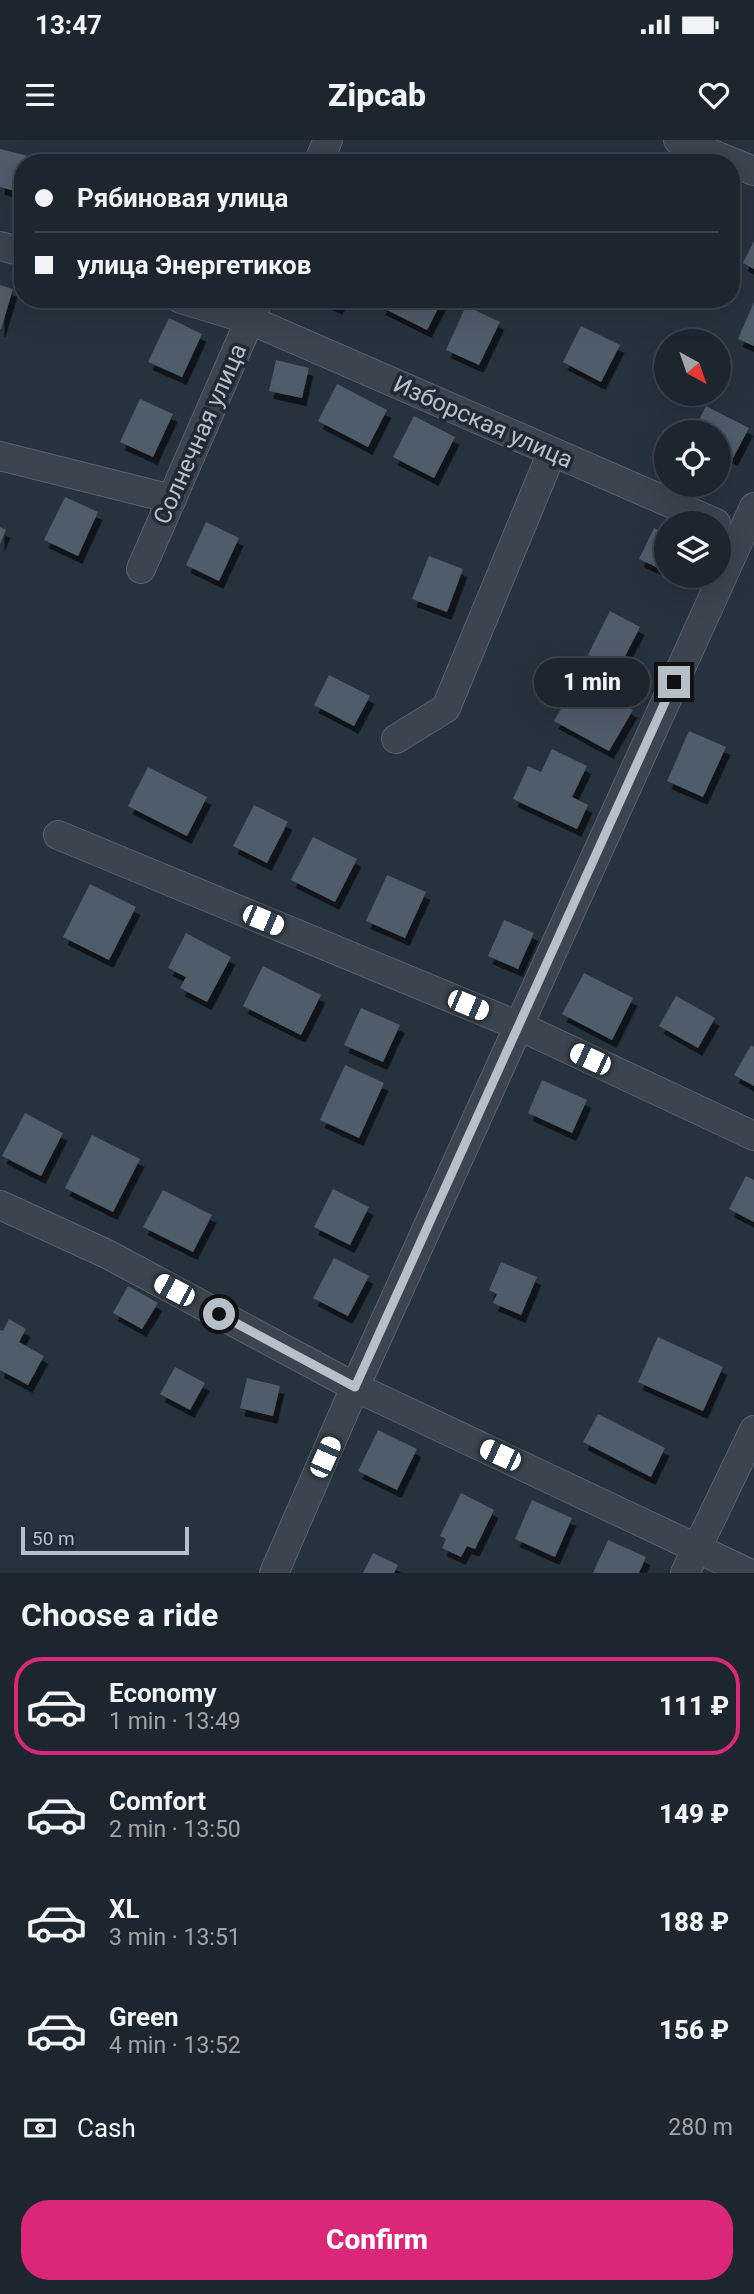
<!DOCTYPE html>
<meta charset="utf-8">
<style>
body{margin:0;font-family:Roboto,sans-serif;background:#252e37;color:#f1f3f6;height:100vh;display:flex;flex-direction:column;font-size:26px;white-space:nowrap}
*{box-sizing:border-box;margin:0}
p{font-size:23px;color:#a0a5aa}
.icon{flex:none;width:38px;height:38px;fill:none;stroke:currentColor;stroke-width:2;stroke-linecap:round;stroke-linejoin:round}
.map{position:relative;height:1433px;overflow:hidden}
.sheet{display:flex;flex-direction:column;background:#1d262f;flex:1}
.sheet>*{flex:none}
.top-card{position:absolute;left:14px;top:14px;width:726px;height:154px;border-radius:28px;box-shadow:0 7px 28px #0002,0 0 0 2px #3b434b;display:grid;align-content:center;height:154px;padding:0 21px;background:#1d262f}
.needle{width:46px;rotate:140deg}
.tools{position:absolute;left:654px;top:189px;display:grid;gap:14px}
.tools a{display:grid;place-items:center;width:77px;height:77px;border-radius:50%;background:#1d262f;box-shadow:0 7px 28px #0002,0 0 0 2px #3b434b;font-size:35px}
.scale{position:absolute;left:21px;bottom:18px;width:168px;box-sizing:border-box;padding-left:7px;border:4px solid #b7bfc9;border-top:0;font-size:19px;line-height:24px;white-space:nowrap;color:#b7bfc9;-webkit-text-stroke:5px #202934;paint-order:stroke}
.end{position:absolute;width:32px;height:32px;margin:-16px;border:9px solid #b7bfc9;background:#111;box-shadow:0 0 0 4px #111}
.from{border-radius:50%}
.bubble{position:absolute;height:49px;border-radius:24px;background:#1d262f;box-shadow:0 7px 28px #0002,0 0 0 2px #3b434b;font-size:23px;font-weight:800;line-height:49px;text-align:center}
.car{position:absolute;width:21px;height:42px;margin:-21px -10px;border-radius:9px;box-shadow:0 0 5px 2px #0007;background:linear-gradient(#fff 24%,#345 0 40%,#fff 0 76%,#345 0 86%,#fff 0)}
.top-card b{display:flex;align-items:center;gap:24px;height:66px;font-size:26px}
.top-card b+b{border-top:2px solid #3b434b}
.top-card i{width:18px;height:18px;background:#f1f3f6}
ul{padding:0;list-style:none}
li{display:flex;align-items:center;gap:21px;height:98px;margin:0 14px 10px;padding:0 7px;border:4px solid transparent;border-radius:28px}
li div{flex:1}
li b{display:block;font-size:26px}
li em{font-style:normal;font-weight:800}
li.on{border-color:#db2777}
li>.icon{width:63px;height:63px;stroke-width:1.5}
h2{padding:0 21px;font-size:32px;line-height:84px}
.pay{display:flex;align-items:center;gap:18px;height:77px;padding:0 21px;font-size:26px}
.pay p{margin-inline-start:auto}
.cta{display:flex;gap:14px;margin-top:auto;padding:14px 21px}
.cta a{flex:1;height:80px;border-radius:28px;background:#db2777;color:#fff;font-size:28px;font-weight:800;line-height:80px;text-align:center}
.status{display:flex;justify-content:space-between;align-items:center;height:49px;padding:0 35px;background:#1d262f;direction:ltr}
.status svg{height:19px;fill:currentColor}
header{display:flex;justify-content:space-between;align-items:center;height:91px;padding:0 21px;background:#1d262f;font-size:32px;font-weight:800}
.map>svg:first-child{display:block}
.building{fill:#505b69;filter:url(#shadow)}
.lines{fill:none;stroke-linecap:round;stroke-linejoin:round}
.minor-casing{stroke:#59626c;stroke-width:30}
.minor{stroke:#3b444f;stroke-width:28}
.route{stroke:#b7bfc9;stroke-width:9}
.labels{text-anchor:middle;stroke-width:7;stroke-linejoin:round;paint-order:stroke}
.street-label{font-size:24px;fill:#b7bfc9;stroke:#202934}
</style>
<div class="status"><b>13:47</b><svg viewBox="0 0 49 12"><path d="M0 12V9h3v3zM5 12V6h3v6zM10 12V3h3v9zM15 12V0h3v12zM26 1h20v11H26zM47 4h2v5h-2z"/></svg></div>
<header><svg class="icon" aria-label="menu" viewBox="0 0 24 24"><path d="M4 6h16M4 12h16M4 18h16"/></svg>Zipcab<svg class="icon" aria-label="heart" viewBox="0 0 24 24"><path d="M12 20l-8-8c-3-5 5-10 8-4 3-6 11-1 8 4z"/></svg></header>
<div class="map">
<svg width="754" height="1433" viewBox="0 0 754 1433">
<defs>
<filter id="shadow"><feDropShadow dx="4.5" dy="8" stdDeviation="0" flood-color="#0009"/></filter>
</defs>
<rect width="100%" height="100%" fill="#27323f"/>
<g class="building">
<path d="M 0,9 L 40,19 L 39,23 L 23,23 L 23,53 L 0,47 Z"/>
<path d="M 623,12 L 647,23 L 618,23 Z"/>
<path d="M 754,101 L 754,129 L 743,123 Z"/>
<path d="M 0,145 L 13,149 L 1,189 L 0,189 Z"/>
<path d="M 322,159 L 342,159 L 338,167 Z"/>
<path d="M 384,159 L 443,159 L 427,190 L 381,167 Z"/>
<path d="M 754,162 L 754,206 L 738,199 Z"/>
<path d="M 466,166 L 500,182 L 479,225 L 446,210 Z"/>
<path d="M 169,178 L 202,194 L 182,237 L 148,222 Z"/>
<path d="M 581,186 L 620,205 L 601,242 L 563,222 Z"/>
<path d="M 276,220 L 309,228 L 302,258 L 269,251 Z"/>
<path d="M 337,244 L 387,270 L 368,307 L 318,281 Z"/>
<path d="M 140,259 L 173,274 L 153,317 L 120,302 Z"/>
<path d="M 706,266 L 749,288 L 733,318 L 719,310 L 719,292 L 693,292 Z"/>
<path d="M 414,276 L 455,297 L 434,338 L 393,317 Z"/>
<path d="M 65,357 L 98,372 L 78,416 L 44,400 Z"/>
<path d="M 668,375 L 679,381 L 667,383 L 667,432 L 639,419 L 654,388 L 661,391 Z"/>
<path d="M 206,382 L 239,398 L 219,441 L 186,425 Z"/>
<path d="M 0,387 L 6,390 L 0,404 Z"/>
<path d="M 429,416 L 463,429 L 447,472 L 412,459 Z"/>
<path d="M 610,471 L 640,487 L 618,530 L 588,515 Z"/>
<path d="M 329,535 L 370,556 L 354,586 L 314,565 Z"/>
<path d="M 578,539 L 633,570 L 609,611 L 554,581 Z"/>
<path d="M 689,591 L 726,607 L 703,657 L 667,641 Z"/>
<path d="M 552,609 L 587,626 L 572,657 L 588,665 L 577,689 L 513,659 L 528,626 L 541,632 Z"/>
<path d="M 148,627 L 207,657 L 187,696 L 128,666 Z"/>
<path d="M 254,665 L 288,682 L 267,723 L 233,706 Z"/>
<path d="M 313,697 L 357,719 L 335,762 L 291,740 Z"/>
<path d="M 387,735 L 426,752 L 405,798 L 366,781 Z"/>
<path d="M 90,744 L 136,767 L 109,820 L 63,797 Z"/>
<path d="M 504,780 L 534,793 L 518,829 L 488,816 Z"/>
<path d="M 186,793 L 231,817 L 207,862 L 180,848 L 186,837 L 168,828 Z"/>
<path d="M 263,826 L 321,855 L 301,895 L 243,866 Z"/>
<path d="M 584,833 L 633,858 L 612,900 L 562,874 Z"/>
<path d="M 676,856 L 715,878 L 698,908 L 659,886 Z"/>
<path d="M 361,868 L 400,885 L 383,922 L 344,905 Z"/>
<path d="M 751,905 L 754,907 L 754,946 L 734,935 Z"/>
<path d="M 345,925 L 384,943 L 359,998 L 320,980 Z"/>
<path d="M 542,940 L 587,960 L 572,993 L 528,973 Z"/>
<path d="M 25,973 L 63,993 L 41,1036 L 2,1016 Z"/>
<path d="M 92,995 L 140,1019 L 113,1072 L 65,1048 Z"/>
<path d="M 746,1036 L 754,1040 L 754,1082 L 729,1069 Z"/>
<path d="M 333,1049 L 369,1067 L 350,1105 L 314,1087 Z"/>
<path d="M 163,1050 L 212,1075 L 193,1112 L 143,1087 Z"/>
<path d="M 334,1118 L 369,1136 L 348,1176 L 313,1158 Z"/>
<path d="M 501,1122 L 537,1137 L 521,1175 L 493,1163 L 497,1154 L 489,1150 Z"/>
<path d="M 128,1146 L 158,1163 L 142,1189 L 113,1173 Z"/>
<path d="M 9,1179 L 26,1189 L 19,1202 L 44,1216 L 28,1245 L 0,1230 L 0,1190 L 3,1191 Z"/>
<path d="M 658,1197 L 723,1227 L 703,1271 L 638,1242 Z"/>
<path d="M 175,1227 L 205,1243 L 190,1270 L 160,1254 Z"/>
<path d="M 247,1238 L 280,1246 L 273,1276 L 240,1268 Z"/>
<path d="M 598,1274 L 665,1308 L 651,1337 L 583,1302 Z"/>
<path d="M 378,1290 L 417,1309 L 397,1350 L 358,1331 Z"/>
<path d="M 461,1353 L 494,1370 L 475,1409 L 467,1406 L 461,1417 L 442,1408 L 446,1399 L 440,1396 Z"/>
<path d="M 532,1360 L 572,1378 L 555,1417 L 515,1399 Z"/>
<path d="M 608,1400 L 646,1417 L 639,1433 L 593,1433 Z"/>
<path d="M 373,1413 L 398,1425 L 394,1433 L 363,1433 Z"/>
</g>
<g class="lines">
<defs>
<g id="minor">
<path d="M 678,0 L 754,31"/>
<path d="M 318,23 L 328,0"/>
<path d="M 0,106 L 23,112"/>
<path d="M 181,159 L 250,180 L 716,383"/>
<path d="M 0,316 L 172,359"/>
<path d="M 141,429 L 259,159"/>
<path d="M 396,599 L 446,568 L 552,312"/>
<path d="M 58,695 L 519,886 L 754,996"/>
<path d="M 0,1065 L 107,1114 L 355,1247 L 749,1433"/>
<path d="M 274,1433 L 355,1247 L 754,367"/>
<path d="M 685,1433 L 754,1290"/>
</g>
</defs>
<use href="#minor" class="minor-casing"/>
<use href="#minor" class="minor"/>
</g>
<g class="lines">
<path class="route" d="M 219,1174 L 355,1247 L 674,542"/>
</g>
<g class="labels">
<g class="street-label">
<text transform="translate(483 282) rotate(24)" y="8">Изборская улица</text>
<text transform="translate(200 294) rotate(-66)" y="8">Солнечная улица</text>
</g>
</g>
</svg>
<div class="tools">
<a><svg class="needle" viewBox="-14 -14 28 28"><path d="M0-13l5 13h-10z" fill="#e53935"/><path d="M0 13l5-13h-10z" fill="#a0a5aa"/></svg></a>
<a><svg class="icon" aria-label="locate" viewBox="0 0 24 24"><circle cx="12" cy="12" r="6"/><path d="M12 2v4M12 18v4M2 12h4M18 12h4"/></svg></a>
<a><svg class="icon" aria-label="layers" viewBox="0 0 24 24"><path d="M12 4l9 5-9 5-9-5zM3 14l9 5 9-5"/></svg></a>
</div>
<div class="scale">50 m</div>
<i class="end from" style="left:219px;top:1174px"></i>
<i class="end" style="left:674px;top:542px"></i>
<div class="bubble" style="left:534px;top:518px;width:116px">1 min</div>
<i class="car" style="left:263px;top:780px;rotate:113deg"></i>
<i class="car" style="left:468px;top:865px;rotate:113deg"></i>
<i class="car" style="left:590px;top:919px;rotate:295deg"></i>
<i class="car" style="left:174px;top:1150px;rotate:298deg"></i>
<i class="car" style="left:500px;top:1315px;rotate:295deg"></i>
<i class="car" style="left:325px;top:1317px;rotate:24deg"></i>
<div class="top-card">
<b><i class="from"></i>Рябиновая улица</b>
<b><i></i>улица Энергетиков</b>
</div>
</div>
<section class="sheet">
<h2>Choose a ride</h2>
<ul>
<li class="on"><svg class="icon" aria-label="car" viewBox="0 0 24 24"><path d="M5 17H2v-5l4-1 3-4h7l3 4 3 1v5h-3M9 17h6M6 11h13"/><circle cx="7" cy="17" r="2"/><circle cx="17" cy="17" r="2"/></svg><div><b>Economy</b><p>1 min · 13:49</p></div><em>111 ₽</em></li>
<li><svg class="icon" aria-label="car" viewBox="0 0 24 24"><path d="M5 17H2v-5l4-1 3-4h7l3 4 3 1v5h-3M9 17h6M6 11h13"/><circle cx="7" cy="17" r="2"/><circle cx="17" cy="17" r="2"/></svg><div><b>Comfort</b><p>2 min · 13:50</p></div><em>149 ₽</em></li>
<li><svg class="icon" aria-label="car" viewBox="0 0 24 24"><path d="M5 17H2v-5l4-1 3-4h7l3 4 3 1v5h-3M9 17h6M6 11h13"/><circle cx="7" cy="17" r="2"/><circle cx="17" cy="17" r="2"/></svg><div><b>XL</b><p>3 min · 13:51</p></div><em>188 ₽</em></li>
<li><svg class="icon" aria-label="car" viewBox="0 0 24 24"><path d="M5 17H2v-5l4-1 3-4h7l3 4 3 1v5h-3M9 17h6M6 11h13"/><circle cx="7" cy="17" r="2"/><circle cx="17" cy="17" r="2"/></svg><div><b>Green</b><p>4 min · 13:52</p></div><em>156 ₽</em></li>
</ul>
<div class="pay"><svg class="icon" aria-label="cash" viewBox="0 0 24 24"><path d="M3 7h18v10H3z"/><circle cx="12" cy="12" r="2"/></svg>Cash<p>280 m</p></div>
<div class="cta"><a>Confirm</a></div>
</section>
